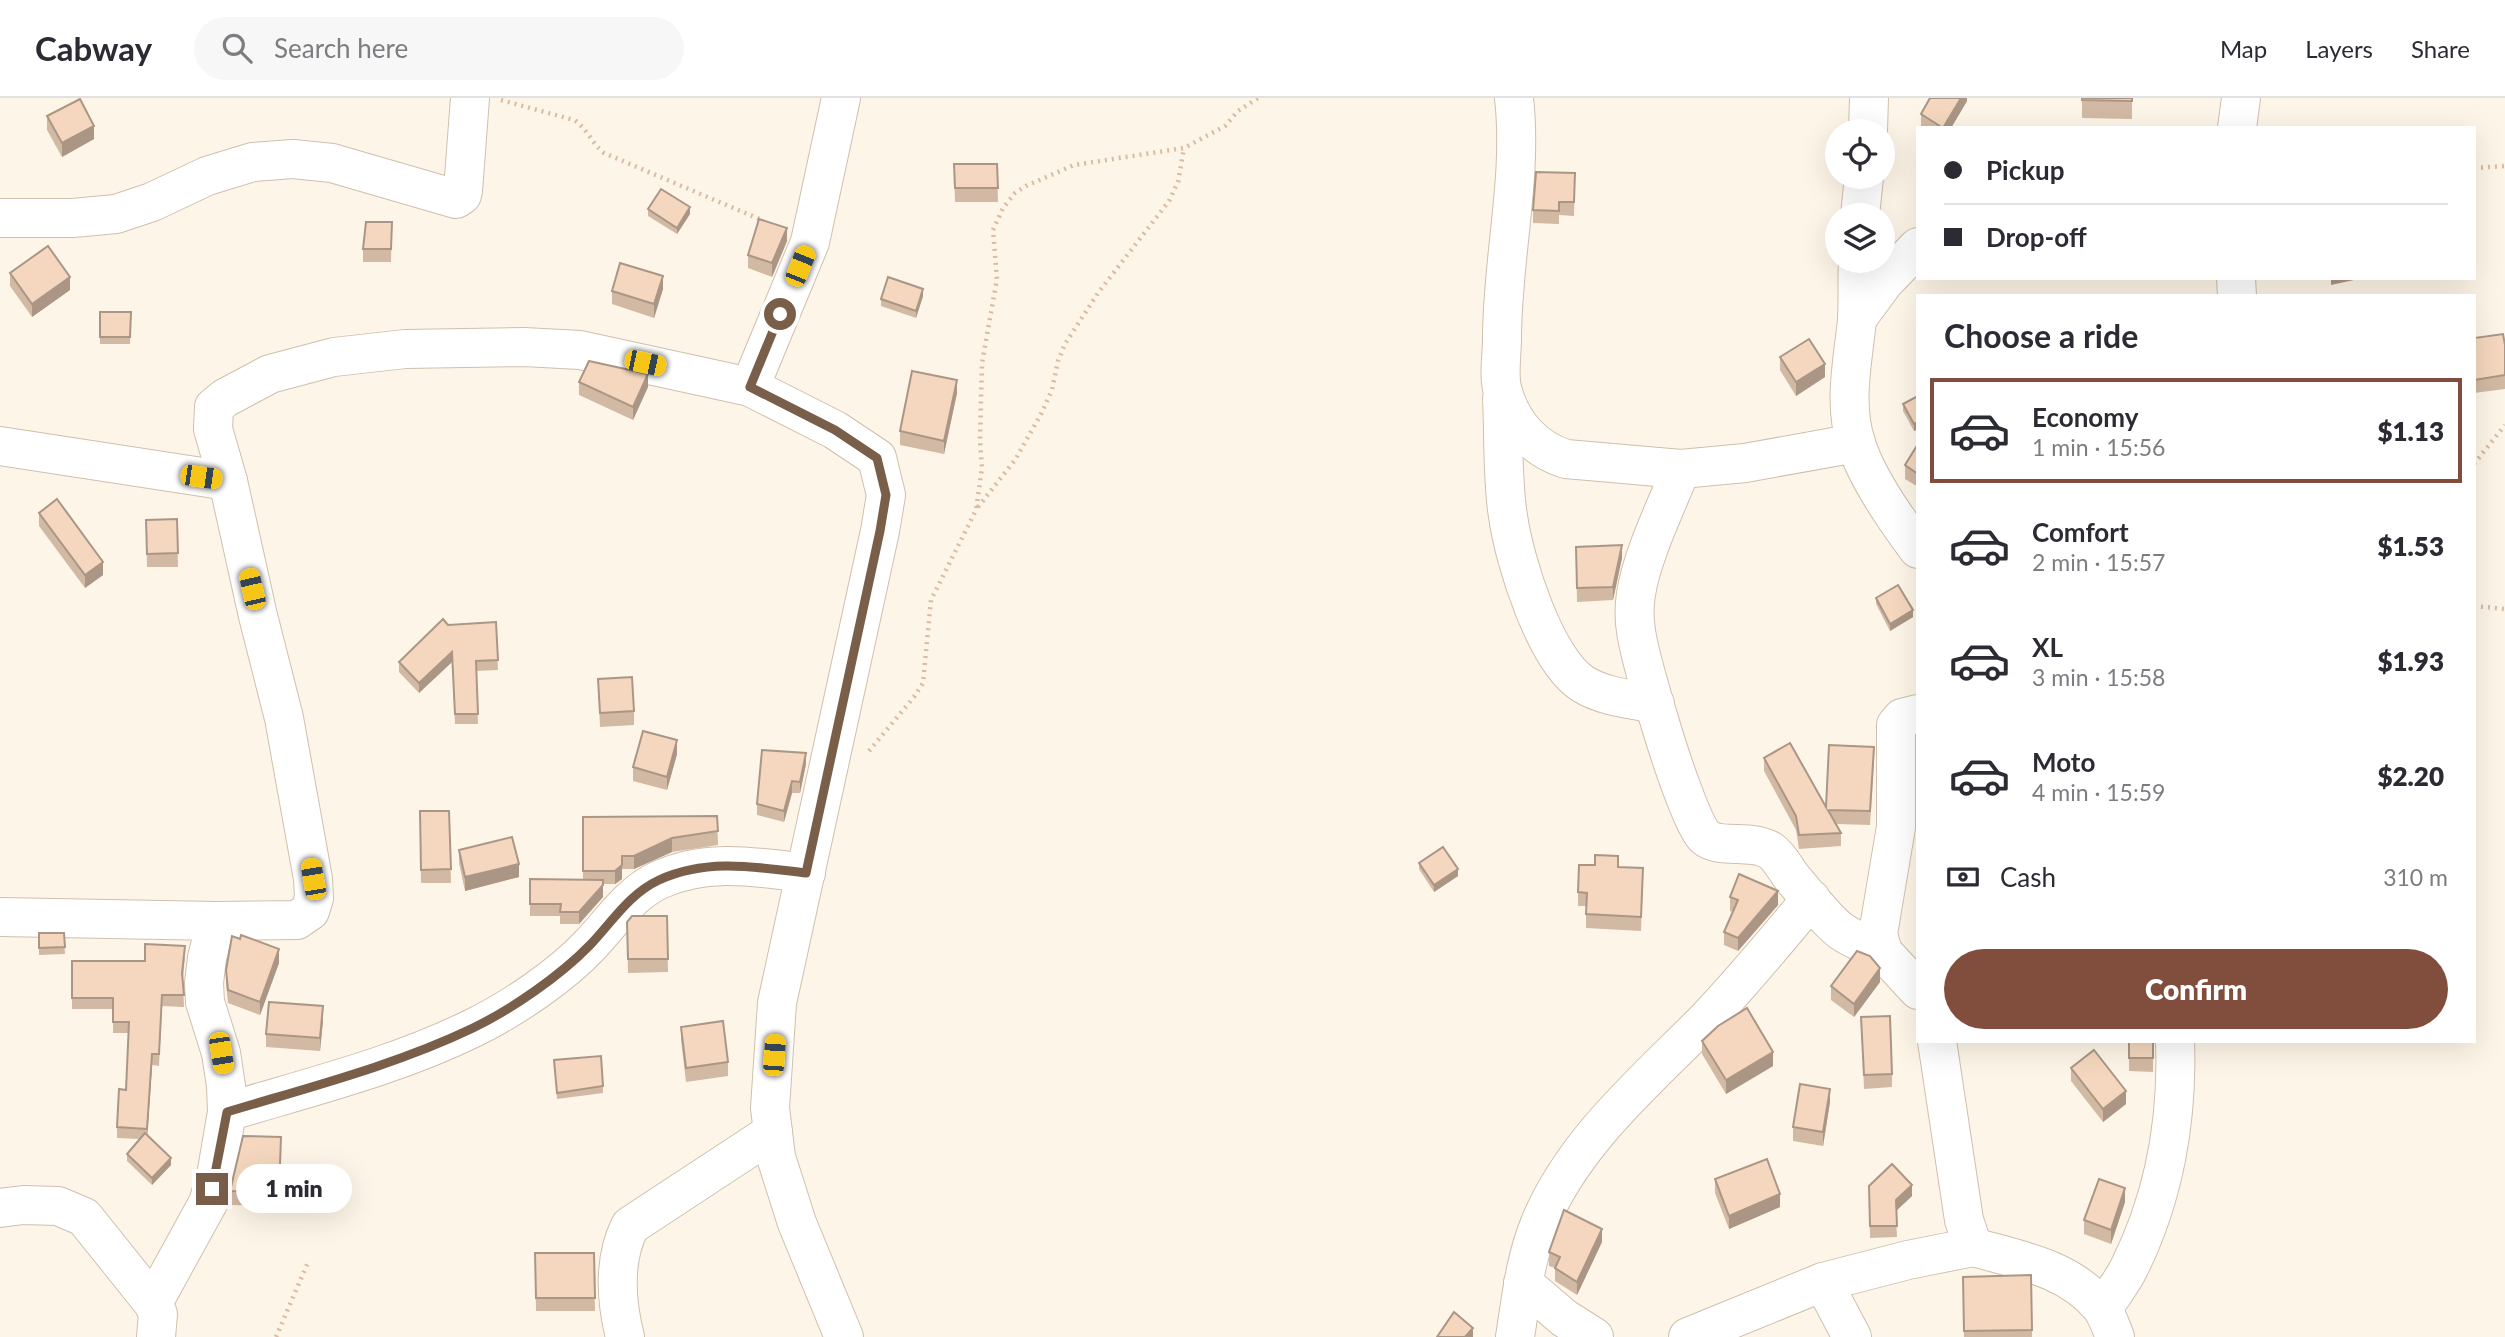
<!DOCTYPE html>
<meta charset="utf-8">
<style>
body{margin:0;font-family:Lato,sans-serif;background:#f7f7f7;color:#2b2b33;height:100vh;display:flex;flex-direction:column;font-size:26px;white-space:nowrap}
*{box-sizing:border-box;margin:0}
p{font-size:23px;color:#7c7c81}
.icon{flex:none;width:38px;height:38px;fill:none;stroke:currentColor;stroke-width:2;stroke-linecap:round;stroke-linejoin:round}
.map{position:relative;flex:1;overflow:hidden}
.panel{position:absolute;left:1916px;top:196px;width:560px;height:749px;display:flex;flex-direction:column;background:#fff;border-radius:0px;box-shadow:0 7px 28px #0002}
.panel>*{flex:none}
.top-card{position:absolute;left:1916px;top:28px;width:560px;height:154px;border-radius:0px;box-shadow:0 7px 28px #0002;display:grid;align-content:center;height:154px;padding:0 28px;background:#fff}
.controls{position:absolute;left:1825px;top:21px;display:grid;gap:14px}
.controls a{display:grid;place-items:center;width:70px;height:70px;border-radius:50%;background:#fff;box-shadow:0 7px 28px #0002;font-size:35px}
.end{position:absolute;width:32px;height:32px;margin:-16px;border:9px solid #795e4a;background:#fff;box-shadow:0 0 0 4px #fff}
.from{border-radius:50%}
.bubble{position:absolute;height:49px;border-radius:24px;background:#fff;box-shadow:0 7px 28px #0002;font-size:23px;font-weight:800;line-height:49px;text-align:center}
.car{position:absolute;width:21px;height:42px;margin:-21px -10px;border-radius:9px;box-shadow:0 0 5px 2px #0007;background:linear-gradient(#f5c518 24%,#345 0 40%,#f5c518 0 76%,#345 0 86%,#f5c518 0)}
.top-card b{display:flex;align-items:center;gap:24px;height:66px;font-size:26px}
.top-card b+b{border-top:2px solid #e1e1e2}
.top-card i{width:18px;height:18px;background:#2b2b33}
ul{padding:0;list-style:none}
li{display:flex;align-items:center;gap:21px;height:105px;margin:0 14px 10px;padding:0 14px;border:4px solid transparent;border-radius:0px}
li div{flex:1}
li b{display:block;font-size:26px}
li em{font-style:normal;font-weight:800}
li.selected{border-color:#814e3d}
li>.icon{width:63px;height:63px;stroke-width:1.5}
h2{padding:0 28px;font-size:32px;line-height:84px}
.pay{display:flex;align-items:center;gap:18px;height:77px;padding:0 28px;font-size:26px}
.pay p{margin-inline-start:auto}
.primary-button{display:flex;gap:14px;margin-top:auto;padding:14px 28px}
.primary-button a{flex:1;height:80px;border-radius:42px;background:#814e3d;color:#fff;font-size:28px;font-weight:800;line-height:80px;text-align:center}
header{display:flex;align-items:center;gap:42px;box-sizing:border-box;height:98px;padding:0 35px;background:#fff;border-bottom:2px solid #e1e1e2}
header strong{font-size:33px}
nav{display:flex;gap:38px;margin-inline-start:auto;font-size:24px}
.search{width:490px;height:63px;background:#f7f7f7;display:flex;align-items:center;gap:18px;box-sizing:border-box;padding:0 24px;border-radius:38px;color:#7c7c81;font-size:26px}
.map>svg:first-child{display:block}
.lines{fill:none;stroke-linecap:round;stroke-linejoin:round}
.minor-casing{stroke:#d0bfac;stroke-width:40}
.path{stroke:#d9bba1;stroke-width:4.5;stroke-dasharray:2 5;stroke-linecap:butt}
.minor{stroke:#fff;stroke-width:38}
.wall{fill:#d2b9a3}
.shaded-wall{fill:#ab9685}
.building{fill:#f4d7be;stroke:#ab9685;stroke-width:2}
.route{stroke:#795e4a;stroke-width:9}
</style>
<header>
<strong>Cabway</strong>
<div class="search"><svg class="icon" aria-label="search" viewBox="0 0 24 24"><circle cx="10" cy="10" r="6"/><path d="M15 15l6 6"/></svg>Search here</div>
<nav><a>Map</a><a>Layers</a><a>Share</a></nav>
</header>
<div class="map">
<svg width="2505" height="1239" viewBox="0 0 2505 1239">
<rect width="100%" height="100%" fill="#fdf6e8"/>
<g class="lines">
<defs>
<g id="minor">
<path d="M 1514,0 C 1523,80 1502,160 1502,241 C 1502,257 1498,279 1503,294 C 1512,326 1534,351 1566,361 L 1681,371 L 1745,365 L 1856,345"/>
<path d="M 2237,30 L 2241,0"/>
<path d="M 1868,33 L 1869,0"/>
<path d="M 1860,117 L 1864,79"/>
<path d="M 0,120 L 73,120 L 116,116 L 152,104 L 207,78 L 253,64 L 293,61 L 332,65 L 456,101 L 462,97 L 463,93 L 470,0"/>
<path d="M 1858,163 C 1857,182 1858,202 1857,222 C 1853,262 1843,305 1856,345 C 1866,379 1897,423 1918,451"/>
<path d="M 2236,180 L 2237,198"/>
<path d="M 1857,221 L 1885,183 L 1918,149"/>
<path d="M 750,289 L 810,144 L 841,0"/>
<path d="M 1502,301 C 1504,337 1502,383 1508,418 C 1514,462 1545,562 1583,586 C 1604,599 1631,601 1655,606"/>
<path d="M 0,348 L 228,383"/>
<path d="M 1681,371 C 1666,409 1642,457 1636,496 C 1634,509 1634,521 1636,533 C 1640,564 1686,721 1705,739 C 1720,752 1752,740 1771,753 C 1781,760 1786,773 1794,782 C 1806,796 1827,823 1841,833 C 1853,842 1870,847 1883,854"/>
<path d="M 1918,616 L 1902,620 L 1896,627 L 1896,729 L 1878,836 L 1883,854 L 1918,892"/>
<path d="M 0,819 L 216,823 L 297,822 L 310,813 L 314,800 L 313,781 L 284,620 L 258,518 L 228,383 L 213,331 L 214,309 L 225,300 L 270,276 L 334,259 L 405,251 L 524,249 L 580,252 L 750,289 L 835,332 L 877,360 L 886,397 L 880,433 L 777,905 L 770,1010 L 776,1059 L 797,1125 L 844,1239"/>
<path d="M 1937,943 L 1964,1122 L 1973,1149 C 2019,1162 2069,1170 2101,1209 C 2107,1217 2111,1229 2115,1239"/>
<path d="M 227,1014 C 310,989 396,968 473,930 C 512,911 561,878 590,847 C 612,824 629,796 659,782 C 707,760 756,769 806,775"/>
<path d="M 0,1110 L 23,1107 L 58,1108 L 84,1119 L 153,1205 L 158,1216 L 156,1239"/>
<path d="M 1823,1184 L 1852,1239"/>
<path d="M 1523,1185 L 1564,1220 L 1594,1239"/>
<path d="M 153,1205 L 208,1105 L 216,1078 L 227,1014 L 226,988 L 221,955 L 205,904 L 204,885 L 207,860 L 216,823"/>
<path d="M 2103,1211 C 2111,1198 2122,1184 2129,1170 C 2164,1100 2178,1021 2175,943"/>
<path d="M 625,1239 C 616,1203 613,1162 630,1128 L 773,1034"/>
<path d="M 1515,1239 C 1521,1201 1525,1161 1540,1125 C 1574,1043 1646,983 1707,921 C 1744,882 1777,842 1811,801"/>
<path d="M 1688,1239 L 1823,1184 L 1908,1162 L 1973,1149"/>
</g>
</defs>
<use href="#minor" class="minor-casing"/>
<g class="path">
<path d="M 501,2 L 574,22 C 587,30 592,46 604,55 L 764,123"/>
<path d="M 2474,70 L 2505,68"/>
<path d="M 2474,366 L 2505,327"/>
<path d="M 978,409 L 1015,362 L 1041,316 L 1052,292 L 1058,263 L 1065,246 L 1098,195 L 1169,103 L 1178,84 L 1184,50"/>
<path d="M 2474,508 L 2505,511"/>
<path d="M 869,653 L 914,599 L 923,585 L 931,502 L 976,412 L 982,370 L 980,343 L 982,265 L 997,181 L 993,132 L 1003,110 L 1015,95 L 1026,88 L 1074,67 L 1184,50 L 1225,28 L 1238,13 L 1258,0"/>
<path d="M 276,1239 L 309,1162"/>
</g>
<use href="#minor" class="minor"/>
</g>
<g class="wall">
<path d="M 1967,0 L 1967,3 L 1951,30 L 1921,30 L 1921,16 Z"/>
<path d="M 2082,0 L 2132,0 L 2132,21 L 2082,20 Z"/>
<path d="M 47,18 L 94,41 L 62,59 L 47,32 Z"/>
<path d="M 954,66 L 997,66 L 998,104 L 955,104 Z"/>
<path d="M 1575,75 L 1574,118 L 1559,117 L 1559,126 L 1533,125 L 1533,112 Z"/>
<path d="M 648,111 L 690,116 L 677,136 L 648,118 Z"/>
<path d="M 392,124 L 391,164 L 363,164 L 363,151 Z"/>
<path d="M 787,143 L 772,179 L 748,170 L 748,157 Z"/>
<path d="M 10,175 L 70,192 L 32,219 L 10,188 Z"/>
<path d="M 663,191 L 654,220 L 612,206 L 612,193 Z"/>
<path d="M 923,198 L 916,220 L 881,208 L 881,201 Z"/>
<path d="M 100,214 L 131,214 L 130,246 L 100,246 Z"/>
<path d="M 2474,240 L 2505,247 L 2505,291 L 2474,295 Z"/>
<path d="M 1780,259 L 1825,279 L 1796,298 L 1780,272 Z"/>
<path d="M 579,284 L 648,289 L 633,322 L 579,297 Z"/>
<path d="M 957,295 L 944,356 L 900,347 L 900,333 Z"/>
<path d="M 1918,298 L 1918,331 L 1914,333 L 1903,313 L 1903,306 Z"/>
<path d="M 1918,346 L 1918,389 L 1905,381 L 1905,367 Z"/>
<path d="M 39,415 L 103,477 L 85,490 L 39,428 Z"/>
<path d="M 177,421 L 178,469 L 147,469 L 146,422 Z"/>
<path d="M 1576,449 L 1622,460 L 1613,502 L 1577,504 Z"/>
<path d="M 1876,500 L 1913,519 L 1890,533 L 1876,506 Z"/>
<path d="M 496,524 L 498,572 L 476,573 L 478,626 L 455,626 L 452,564 L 419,595 L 399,574 L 399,564 L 448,527 Z"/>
<path d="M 598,581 L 634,613 L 634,627 L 600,629 Z"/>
<path d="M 677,656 L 667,692 L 633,683 L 633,669 Z"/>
<path d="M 1764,660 L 1826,709 L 1874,663 L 1870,727 L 1836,726 L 1841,735 L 1841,748 L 1799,751 L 1796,732 L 1764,673 Z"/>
<path d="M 806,666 L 800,695 L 792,695 L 784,724 L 757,717 L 757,706 Z"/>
<path d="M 420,713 L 449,713 L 451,785 L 421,785 Z"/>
<path d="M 717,718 L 718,747 L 672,754 L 634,771 L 622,771 L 622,781 L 615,786 L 603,786 L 603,799 L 579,826 L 560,826 L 560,818 L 530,818 L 530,781 L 583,782 L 583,719 Z"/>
<path d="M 459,752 L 519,779 L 465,793 L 459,765 Z"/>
<path d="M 1419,765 L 1458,778 L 1434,794 L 1419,771 Z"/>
<path d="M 1618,769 L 1643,784 L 1641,833 L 1586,830 L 1586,808 L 1578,808 L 1578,794 Z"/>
<path d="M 1730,799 L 1778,807 L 1738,853 L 1724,847 L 1724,834 L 1733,814 L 1730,813 Z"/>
<path d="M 667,818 L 668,874 L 628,875 L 627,824 Z"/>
<path d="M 39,835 L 64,835 L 65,856 L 39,857 Z"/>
<path d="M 185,859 L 183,881 L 184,909 L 162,908 L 159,968 L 152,967 L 147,1037 L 171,1067 L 152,1087 L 127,1063 L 127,1056 L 139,1041 L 117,1040 L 117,1029 L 126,992 L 129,935 L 113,935 L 113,911 L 72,911 L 72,863 L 145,863 Z"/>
<path d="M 279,865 L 260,917 L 228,905 L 226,886 L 226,872 Z"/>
<path d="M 1880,884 L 1854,919 L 1831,902 L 1831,888 Z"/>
<path d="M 1861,919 L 1892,976 L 1892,989 L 1864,991 Z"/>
<path d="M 323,922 L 320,953 L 266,949 L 266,936 Z"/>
<path d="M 681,929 L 728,964 L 728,978 L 686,984 L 681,942 Z"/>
<path d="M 1702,943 L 1773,968 L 1726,996 L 1702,956 Z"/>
<path d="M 2129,943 L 2153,943 L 2153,974 L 2129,973 Z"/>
<path d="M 554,962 L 603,988 L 603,995 L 557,1001 Z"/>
<path d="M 2071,970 L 2126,1006 L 2103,1024 L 2071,983 Z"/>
<path d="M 1830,1004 L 1823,1048 L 1793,1043 L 1793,1029 Z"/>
<path d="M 281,1039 L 279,1108 L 230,1107 L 230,1093 Z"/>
<path d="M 1715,1081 L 1780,1109 L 1729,1131 L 1715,1095 Z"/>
<path d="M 1869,1088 L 1912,1098 L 1896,1113 L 1897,1139 L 1870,1140 Z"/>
<path d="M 2125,1104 L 2111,1146 L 2084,1136 L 2084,1122 Z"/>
<path d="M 1602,1144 L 1577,1197 L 1555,1183 L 1555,1170 L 1549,1168 L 1549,1154 Z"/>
<path d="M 535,1155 L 594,1155 L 595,1213 L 536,1213 Z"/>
<path d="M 1963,1179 L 2032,1232 L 2032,1239 L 1964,1239 Z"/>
</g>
<g class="shaded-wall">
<path d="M 1961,0 L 1967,0 L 1967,3 L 1951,30 L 1943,30 Z"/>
<path d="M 94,28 L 94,41 L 62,59 L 62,45 Z"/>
<path d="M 690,109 L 690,116 L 677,136 L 677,130 Z"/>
<path d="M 787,130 L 787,143 L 772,179 L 772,165 Z"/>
<path d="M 663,178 L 663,191 L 654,220 L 654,206 Z"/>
<path d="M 70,179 L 70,192 L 32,219 L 32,206 Z"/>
<path d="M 2331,180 L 2363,180 L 2331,187 Z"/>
<path d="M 923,191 L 923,198 L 916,220 L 916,213 Z"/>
<path d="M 1825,266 L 1825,279 L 1796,298 L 1796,284 Z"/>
<path d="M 648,276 L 648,289 L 633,322 L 633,309 Z"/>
<path d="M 957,282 L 957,295 L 944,356 L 944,343 Z"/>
<path d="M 1918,324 L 1918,331 L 1914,333 L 1914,326 Z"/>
<path d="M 1622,447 L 1622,460 L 1613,502 L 1613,489 Z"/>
<path d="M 103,464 L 103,477 L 85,490 L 85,477 Z"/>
<path d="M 1913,512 L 1913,519 L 1890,533 L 1890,526 Z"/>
<path d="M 452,554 L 452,564 L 419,595 L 419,585 Z"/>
<path d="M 677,642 L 677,656 L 667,692 L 667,679 Z"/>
<path d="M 806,655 L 806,666 L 800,695 L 800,684 Z"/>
<path d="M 792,683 L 792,695 L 784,724 L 784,713 Z"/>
<path d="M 672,740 L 672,754 L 634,771 L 634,758 Z"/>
<path d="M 519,766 L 519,779 L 465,793 L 465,779 Z"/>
<path d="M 622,767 L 622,781 L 615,786 L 615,773 Z"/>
<path d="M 1458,771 L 1458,778 L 1434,794 L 1434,787 Z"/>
<path d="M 603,787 L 603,799 L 579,826 L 579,814 Z"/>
<path d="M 1778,793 L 1778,807 L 1738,853 L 1738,840 Z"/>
<path d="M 279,851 L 279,865 L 260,917 L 260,904 Z"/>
<path d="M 1880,870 L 1880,884 L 1854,919 L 1854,906 Z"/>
<path d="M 323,908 L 323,922 L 320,953 L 320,940 Z"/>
<path d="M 1773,954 L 1773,968 L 1726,996 L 1726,982 Z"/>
<path d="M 152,956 L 152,967 L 147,1042 L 147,1031 Z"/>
<path d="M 1830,991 L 1830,1004 L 1823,1048 L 1823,1034 Z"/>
<path d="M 2126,993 L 2126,1006 L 2103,1024 L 2103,1011 Z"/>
<path d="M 171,1060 L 171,1067 L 152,1087 L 152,1080 Z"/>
<path d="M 1912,1087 L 1912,1098 L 1896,1113 L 1896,1102 Z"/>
<path d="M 2125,1090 L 2125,1104 L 2111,1146 L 2111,1132 Z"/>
<path d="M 1780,1096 L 1780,1109 L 1729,1131 L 1729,1118 Z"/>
<path d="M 1602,1131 L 1602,1144 L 1577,1197 L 1577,1184 Z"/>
<path d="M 1473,1230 L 1473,1239 L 1465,1239 Z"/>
</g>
<g class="building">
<path d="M 1930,0 L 1961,0 L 1943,30 L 1921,16 Z"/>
<path d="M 2082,0 L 2132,0 L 2132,3 L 2082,2 Z"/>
<path d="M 80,1 L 94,28 L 62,45 L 47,18 Z"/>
<path d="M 954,66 L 997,66 L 998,90 L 955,90 Z"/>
<path d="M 1536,74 L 1575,75 L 1574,104 L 1559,104 L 1559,113 L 1533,112 Z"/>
<path d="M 661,91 L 690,109 L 677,130 L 648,111 Z"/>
<path d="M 759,121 L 787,130 L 772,165 L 748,157 Z"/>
<path d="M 366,124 L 392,124 L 391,151 L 363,151 Z"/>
<path d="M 48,148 L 70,179 L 32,206 L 10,175 Z"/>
<path d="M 620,165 L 663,178 L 654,206 L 612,193 Z"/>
<path d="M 888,179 L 923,191 L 916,213 L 881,201 Z"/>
<path d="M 100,214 L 131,214 L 130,239 L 100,239 Z"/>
<path d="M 2503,236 L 2505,247 L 2505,277 L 2474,282 L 2474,240 Z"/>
<path d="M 1809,241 L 1825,266 L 1796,284 L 1780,259 Z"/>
<path d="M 589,263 L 648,276 L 633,309 L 579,284 Z"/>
<path d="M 912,273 L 957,282 L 944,343 L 900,333 Z"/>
<path d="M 1918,298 L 1918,324 L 1914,326 L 1903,306 Z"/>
<path d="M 1918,346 L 1918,376 L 1905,367 Z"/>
<path d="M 57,401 L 103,464 L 85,477 L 39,415 Z"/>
<path d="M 177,421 L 178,455 L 147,456 L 146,422 Z"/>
<path d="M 1622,447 L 1613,489 L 1577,490 L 1576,449 Z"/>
<path d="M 1898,487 L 1913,512 L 1890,526 L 1876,500 Z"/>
<path d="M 443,521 L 448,527 L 496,524 L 498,562 L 476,563 L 478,616 L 455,616 L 452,554 L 419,585 L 399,564 Z"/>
<path d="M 632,579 L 634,613 L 600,615 L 598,581 Z"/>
<path d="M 643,633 L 677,642 L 667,679 L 633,669 Z"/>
<path d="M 1790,645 L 1826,709 L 1829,647 L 1874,649 L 1870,713 L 1828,712 L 1841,735 L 1799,737 L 1796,718 L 1764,660 Z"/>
<path d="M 762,652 L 806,655 L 800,684 L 792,683 L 784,713 L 757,706 Z"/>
<path d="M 420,713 L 449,713 L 451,771 L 421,772 Z"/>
<path d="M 717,718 L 718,733 L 672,740 L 634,758 L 622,758 L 622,767 L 615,773 L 583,773 L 583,719 Z"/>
<path d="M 512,739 L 519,766 L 465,779 L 459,752 Z"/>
<path d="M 1443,749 L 1458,771 L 1434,787 L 1419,765 Z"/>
<path d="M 1595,757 L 1618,758 L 1618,769 L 1643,770 L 1641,819 L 1586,816 L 1587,795 L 1578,794 L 1579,767 L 1595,767 Z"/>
<path d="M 1739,776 L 1778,793 L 1738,840 L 1724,834 L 1738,802 L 1730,799 Z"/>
<path d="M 530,781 L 603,782 L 603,787 L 579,814 L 560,814 L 561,806 L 530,806 Z"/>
<path d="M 632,818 L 667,818 L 668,861 L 628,861 L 627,824 Z"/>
<path d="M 39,835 L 64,835 L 65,849 L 39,850 Z"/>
<path d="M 241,837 L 279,851 L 260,904 L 228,892 L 226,872 L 232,838 L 240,841 Z"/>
<path d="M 145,846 L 185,848 L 182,875 L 184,897 L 162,897 L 159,956 L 152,956 L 147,1031 L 117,1029 L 119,991 L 126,992 L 129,924 L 113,924 L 113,900 L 72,900 L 72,863 L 145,863 Z"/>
<path d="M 1857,853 L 1870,858 L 1880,870 L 1854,906 L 1831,888 Z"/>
<path d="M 269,904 L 323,908 L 320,940 L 266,936 Z"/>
<path d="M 1747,910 L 1773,954 L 1726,982 L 1702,943 L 1718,928 Z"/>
<path d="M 1890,918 L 1892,976 L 1864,977 L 1861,919 Z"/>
<path d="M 723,923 L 728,964 L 686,970 L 681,929 Z"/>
<rect x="2129" y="943" width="24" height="17"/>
<path d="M 2094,952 L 2126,993 L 2103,1011 L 2071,970 Z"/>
<path d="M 601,958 L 603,988 L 557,995 L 554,962 Z"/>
<path d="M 1800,986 L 1830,991 L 1823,1034 L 1793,1029 Z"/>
<path d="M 145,1035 L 171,1060 L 152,1080 L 127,1056 Z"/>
<path d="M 243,1038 L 281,1039 L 279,1094 L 230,1093 Z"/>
<path d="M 1767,1061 L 1780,1096 L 1729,1118 L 1715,1081 Z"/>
<path d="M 1892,1066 L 1912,1087 L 1896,1102 L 1897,1128 L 1870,1128 L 1869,1088 Z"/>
<path d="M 2099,1081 L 2125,1090 L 2111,1132 L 2084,1122 Z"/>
<path d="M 1564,1112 L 1602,1131 L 1577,1184 L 1555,1170 L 1560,1159 L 1549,1154 Z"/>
<path d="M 535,1155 L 594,1155 L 595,1200 L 536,1200 Z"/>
<path d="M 2031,1177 L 2032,1232 L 1964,1233 L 1963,1179 Z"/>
<path d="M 1454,1214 L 1473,1230 L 1465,1239 L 1437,1239 Z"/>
</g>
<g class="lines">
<path class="route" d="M 212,1091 L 227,1014 C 310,989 396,967 473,930 C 512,911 560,878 590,847 C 612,824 629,796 659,782 C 707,760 756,769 806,775 L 880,433 L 886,397 L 877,360 L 835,332 L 750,289 L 780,216"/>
</g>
</svg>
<div class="controls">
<a><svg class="icon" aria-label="locate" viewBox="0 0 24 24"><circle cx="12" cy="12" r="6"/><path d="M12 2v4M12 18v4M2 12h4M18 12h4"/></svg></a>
<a><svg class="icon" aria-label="layers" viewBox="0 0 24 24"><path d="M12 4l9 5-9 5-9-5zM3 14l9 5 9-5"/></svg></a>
</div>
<i class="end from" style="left:780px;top:216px"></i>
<i class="end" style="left:212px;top:1091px"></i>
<div class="bubble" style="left:236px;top:1066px;width:116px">1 min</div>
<i class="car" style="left:800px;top:168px;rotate:22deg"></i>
<i class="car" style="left:645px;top:265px;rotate:102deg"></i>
<i class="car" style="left:201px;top:379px;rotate:98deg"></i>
<i class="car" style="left:252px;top:491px;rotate:347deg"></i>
<i class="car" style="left:313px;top:781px;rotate:350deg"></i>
<i class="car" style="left:221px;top:955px;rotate:171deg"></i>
<i class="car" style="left:774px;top:957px;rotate:4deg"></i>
<div class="top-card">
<b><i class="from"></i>Pickup</b>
<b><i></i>Drop-off</b>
</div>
<section class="panel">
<h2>Choose a ride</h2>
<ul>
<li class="selected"><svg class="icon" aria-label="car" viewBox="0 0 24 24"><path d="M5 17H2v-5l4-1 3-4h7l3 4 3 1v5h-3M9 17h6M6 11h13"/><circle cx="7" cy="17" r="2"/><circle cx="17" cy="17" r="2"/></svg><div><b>Economy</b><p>1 min · 15:56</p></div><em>$1.13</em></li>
<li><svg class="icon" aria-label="car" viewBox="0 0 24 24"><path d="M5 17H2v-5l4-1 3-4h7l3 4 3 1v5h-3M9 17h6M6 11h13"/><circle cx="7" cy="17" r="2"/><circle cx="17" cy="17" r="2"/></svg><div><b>Comfort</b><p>2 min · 15:57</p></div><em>$1.53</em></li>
<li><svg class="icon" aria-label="car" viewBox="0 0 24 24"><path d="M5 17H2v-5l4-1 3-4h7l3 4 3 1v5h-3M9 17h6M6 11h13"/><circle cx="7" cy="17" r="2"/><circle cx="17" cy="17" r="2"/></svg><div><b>XL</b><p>3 min · 15:58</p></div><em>$1.93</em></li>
<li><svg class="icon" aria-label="car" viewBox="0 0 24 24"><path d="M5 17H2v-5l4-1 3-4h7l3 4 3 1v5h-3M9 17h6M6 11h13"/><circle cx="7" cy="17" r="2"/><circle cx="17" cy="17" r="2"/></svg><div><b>Moto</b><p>4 min · 15:59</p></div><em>$2.20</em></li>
</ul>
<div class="pay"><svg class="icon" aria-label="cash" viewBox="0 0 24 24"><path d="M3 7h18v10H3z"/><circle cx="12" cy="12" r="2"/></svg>Cash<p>310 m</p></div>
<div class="primary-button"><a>Confirm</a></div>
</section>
</div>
